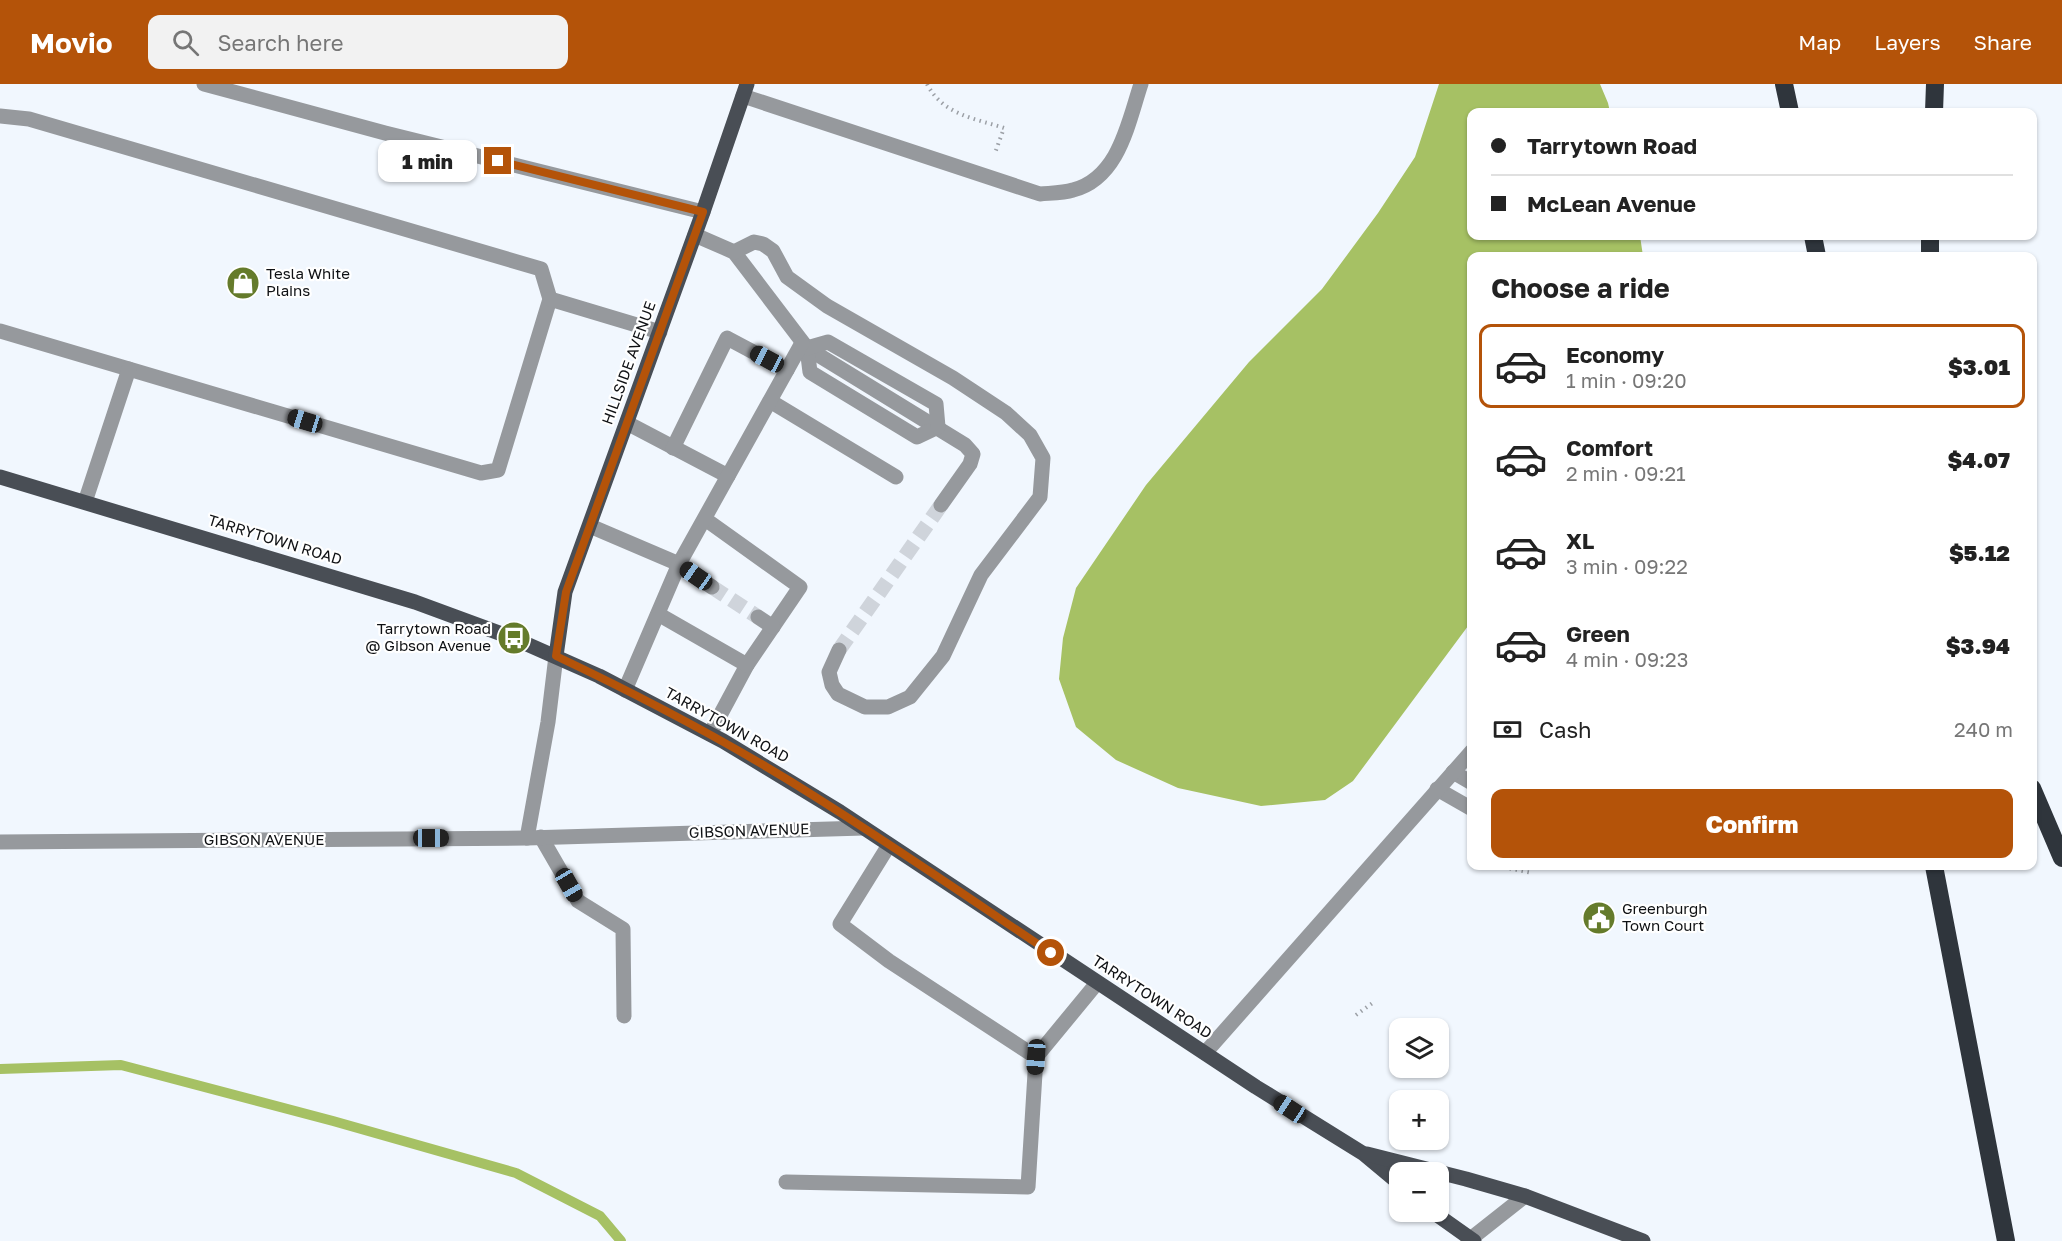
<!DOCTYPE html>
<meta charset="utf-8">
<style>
body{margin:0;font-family:"Golos Text",sans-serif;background:#f2f2f2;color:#222;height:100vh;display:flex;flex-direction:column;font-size:22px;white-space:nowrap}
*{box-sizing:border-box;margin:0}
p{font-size:20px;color:#767676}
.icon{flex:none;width:33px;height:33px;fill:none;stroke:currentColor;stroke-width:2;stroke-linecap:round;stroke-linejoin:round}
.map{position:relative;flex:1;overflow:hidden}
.details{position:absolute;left:1467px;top:168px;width:570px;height:618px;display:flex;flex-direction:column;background:#fff;border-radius:12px;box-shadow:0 2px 4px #0004}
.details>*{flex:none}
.top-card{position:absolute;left:1467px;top:24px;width:570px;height:132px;border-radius:12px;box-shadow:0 2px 4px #0004;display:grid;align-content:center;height:132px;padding:0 24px;background:#fff}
.controls{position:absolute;left:1389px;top:934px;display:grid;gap:12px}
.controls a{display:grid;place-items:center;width:60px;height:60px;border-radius:12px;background:#fff;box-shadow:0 2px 4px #0004;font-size:30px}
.end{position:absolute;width:27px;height:27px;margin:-14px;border:8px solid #b45309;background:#fff;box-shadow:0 0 0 3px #fff}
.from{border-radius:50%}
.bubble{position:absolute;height:42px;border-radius:12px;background:#fff;box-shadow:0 2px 4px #0004;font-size:20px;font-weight:800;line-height:42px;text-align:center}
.car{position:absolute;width:18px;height:36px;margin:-18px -9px;border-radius:8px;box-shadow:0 0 4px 2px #0007;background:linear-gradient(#222 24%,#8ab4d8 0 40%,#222 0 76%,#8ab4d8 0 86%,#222 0)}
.top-card b{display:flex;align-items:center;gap:21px;height:57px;font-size:22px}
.top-card b+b{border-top:2px solid #e0e0e0}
.top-card i{width:15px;height:15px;background:#222}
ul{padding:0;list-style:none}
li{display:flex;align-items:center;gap:18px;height:84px;margin:0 12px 9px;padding:0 12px;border:3px solid transparent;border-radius:12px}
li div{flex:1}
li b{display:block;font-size:22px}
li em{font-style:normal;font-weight:800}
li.on{border-color:#b45309}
li>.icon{width:54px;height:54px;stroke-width:1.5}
h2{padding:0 24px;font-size:27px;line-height:72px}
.pay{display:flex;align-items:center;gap:15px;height:66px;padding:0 24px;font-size:22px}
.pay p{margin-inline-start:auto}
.cta{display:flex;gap:12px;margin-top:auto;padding:12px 24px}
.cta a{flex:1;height:69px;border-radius:12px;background:#b45309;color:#fff;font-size:24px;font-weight:800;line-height:69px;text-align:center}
header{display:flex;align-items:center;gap:36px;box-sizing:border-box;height:84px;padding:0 30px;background:#b45309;color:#fff}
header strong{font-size:28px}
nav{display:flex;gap:33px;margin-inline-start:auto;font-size:21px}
.search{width:420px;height:54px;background:#f2f2f2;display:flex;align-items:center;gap:15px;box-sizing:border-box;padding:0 21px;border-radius:12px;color:#767676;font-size:22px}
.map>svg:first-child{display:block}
.water{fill:#a6c164}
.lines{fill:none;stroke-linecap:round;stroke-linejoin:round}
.stream{stroke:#a6c164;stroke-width:10}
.minor-tunnel{stroke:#cfd4db;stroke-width:15;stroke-dasharray:15 8;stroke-linecap:butt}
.path{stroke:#9ca0a6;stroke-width:4;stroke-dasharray:1.5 4.5;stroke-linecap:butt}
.minor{stroke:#96999d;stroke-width:15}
.major{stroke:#494e55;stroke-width:15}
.highway{stroke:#2f353c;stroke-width:18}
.route{stroke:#b45309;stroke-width:8}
.labels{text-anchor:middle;stroke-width:4.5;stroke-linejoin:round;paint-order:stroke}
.poi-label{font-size:15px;fill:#0f1114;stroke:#fff;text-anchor:start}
.street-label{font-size:15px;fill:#0f1114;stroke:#fff}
</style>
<header>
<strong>Movio</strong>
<div class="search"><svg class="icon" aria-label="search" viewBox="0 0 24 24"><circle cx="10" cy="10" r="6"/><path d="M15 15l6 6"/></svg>Search here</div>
<nav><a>Map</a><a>Layers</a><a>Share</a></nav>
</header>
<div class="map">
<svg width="2062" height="1157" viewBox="0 0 2062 1157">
<rect width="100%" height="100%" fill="#f1f7fe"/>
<path class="water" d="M 1439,0 L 1600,0 L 1608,19 L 1610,28 L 1472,28 L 1472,152 L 1640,152 L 1643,172 L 1472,172 L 1471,538 L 1353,697 L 1325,716 L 1261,722 L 1178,704 L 1116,676 L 1076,643 L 1059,595 L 1063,554 L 1076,504 L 1146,401 L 1249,278 L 1322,205 L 1378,129 L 1415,73 Z"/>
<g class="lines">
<path class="stream" d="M 0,985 L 121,981 L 333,1037 L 516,1089 L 600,1132 L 621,1157"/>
<g class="minor-tunnel">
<path d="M 712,503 L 758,533"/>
<path d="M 839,566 L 941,421"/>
</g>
<g class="path">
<path d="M 927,0 C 943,31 974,34 1004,44 L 995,69"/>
<path d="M 1498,782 L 1532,789"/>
<path d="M 1356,931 L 1374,918"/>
</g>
<g class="minor">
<path d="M 204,0 L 385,49 L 703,128"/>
<path d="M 743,12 L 1040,110 C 1051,109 1063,109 1073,106 C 1119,94 1128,39 1141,0"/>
<path d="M 0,32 L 29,35 L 541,185 L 550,215 L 498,386 L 481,389 L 0,247"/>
<path d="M 695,151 L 734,168 L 807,264 L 965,361 L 973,370 L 970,380 L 941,421"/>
<path d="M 734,168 L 754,158 L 763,160 L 773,167 L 787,193 L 827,222 L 953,294 L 1006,329 L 1030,351 L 1043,374 L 1040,413 L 981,491 L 943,572 L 910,613 L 888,623 L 865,623 L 838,610 L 832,601 L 829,588 L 839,566"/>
<path d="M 550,215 L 660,248"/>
<path d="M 807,264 L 810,288 L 917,353 L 938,343"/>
<path d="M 807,264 L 828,258 L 936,320 L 938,343"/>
<path d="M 770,317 L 896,393"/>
<path d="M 627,339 L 728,392"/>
<path d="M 673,364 L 727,254 L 787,286"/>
<path d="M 85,418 L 129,285"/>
<path d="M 705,435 L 800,503 L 747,581 L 710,650"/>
<path d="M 590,442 L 679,480 L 802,259"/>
<path d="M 658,530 L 747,581"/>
<path d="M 758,533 L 773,543"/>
<path d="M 625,606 L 679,480 L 712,503"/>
<path d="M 1453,688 L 1472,699"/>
<path d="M 1437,705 L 1472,725"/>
<path d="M 541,753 L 578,817 L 623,845 L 624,932"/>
<path d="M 527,754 L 548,638 L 556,572"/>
<path d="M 0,758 L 527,754 L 864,744"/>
<path d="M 889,761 L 840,840 L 889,877 L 1036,973 L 1097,899"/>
<path d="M 1205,969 L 1472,667"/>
<path d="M 786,1098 L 1028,1103 L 1036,973"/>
<path d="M 1468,1157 L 1525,1112"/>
</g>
<g class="major">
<path d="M 0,393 L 415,518 L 513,554 L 599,592 L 723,657 L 840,728 L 1256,1003 L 1364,1070 L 1400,1100"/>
<path d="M 556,572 L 565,508 L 703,128 L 747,0"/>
<path d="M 1367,1070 L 1466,1095 L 1525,1112 L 1643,1157"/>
<path d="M 1433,1128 L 1474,1157"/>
</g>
<g class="highway">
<path d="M 1784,0 L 1790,28"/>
<path d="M 1934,28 L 1935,0"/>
<path d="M 1813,152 L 1817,172"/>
<path d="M 1930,152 L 1930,172"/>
<path d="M 2032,704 L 2062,774"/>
<path d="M 1934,782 L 2006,1157"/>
</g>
</g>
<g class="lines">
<path class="route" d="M 498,77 L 703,128 L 566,508 L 556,572 C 634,609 711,649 785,694 C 875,749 963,810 1051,869"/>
</g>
<defs>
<symbol id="shop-disc" viewBox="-11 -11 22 22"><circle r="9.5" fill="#657b2b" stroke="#fff"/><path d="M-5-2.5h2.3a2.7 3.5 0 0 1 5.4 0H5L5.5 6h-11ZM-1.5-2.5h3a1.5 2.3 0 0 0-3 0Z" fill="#fff"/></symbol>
<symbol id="bus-disc" viewBox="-11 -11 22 22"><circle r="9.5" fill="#657b2b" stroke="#fff"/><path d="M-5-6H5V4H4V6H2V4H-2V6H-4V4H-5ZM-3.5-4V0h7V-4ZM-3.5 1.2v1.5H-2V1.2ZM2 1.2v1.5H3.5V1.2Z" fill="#fff"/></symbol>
<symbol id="civic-disc" viewBox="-11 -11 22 22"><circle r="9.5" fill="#657b2b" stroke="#fff"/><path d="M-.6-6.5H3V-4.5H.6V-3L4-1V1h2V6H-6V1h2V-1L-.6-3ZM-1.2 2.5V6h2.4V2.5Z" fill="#fff"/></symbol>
</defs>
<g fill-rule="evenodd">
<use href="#shop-disc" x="224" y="180" width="38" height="38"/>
<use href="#bus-disc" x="495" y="535" width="38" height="38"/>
<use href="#civic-disc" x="1580" y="815" width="38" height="38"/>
</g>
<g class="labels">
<g class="poi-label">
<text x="266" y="195">Tesla White<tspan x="266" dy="17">Plains</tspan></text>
<text x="491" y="550" text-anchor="end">Tarrytown Road<tspan x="491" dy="17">@ Gibson Avenue</tspan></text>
<text x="1622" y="830">Greenburgh<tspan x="1622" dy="17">Town Court</tspan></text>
</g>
<g class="street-label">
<text transform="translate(629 279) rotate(-70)" y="5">HILLSIDE AVENUE</text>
<text transform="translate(275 456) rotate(17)" y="5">TARRYTOWN ROAD</text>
<text transform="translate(727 641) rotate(29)" y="5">TARRYTOWN ROAD</text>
<text transform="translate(749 747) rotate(-2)" y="5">GIBSON AVENUE</text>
<text x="264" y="761">GIBSON AVENUE</text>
<text transform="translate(1152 913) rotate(33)" y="5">TARRYTOWN ROAD</text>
</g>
</g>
</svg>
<div class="controls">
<a><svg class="icon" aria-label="layers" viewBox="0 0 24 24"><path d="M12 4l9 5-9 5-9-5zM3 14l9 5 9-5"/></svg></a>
<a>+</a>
<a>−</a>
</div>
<i class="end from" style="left:1051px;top:869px"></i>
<i class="end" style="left:498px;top:77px"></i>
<div class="bubble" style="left:378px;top:56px;width:99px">1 min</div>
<i class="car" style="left:767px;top:275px;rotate:298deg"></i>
<i class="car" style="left:305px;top:337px;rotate:287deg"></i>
<i class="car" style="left:696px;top:492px;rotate:305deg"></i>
<i class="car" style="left:431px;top:754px;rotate:90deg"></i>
<i class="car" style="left:569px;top:801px;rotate:150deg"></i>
<i class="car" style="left:1036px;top:973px;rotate:184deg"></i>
<i class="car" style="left:1290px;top:1025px;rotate:303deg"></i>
<div class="top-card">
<b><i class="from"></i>Tarrytown Road</b>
<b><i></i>McLean Avenue</b>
</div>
<section class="details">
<h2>Choose a ride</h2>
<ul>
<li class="on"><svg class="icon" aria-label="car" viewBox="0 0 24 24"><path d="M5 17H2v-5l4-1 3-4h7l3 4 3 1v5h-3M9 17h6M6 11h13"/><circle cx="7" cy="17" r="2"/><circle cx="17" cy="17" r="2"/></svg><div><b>Economy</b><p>1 min · 09:20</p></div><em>$3.01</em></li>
<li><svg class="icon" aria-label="car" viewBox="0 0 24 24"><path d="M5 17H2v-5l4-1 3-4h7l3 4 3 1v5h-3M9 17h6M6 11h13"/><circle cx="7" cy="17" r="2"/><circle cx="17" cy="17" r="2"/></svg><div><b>Comfort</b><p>2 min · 09:21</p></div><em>$4.07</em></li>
<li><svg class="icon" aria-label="car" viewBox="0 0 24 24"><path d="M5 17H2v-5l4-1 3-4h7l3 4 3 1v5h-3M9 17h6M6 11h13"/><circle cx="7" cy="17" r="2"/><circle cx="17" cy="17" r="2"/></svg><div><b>XL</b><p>3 min · 09:22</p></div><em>$5.12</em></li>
<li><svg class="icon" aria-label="car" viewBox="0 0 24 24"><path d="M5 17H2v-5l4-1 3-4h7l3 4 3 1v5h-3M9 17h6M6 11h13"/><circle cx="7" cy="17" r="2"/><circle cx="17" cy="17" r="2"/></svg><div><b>Green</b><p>4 min · 09:23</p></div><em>$3.94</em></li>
</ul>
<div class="pay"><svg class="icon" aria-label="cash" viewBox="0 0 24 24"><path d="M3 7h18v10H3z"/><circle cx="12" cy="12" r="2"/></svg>Cash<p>240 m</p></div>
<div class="cta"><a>Confirm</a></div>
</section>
</div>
